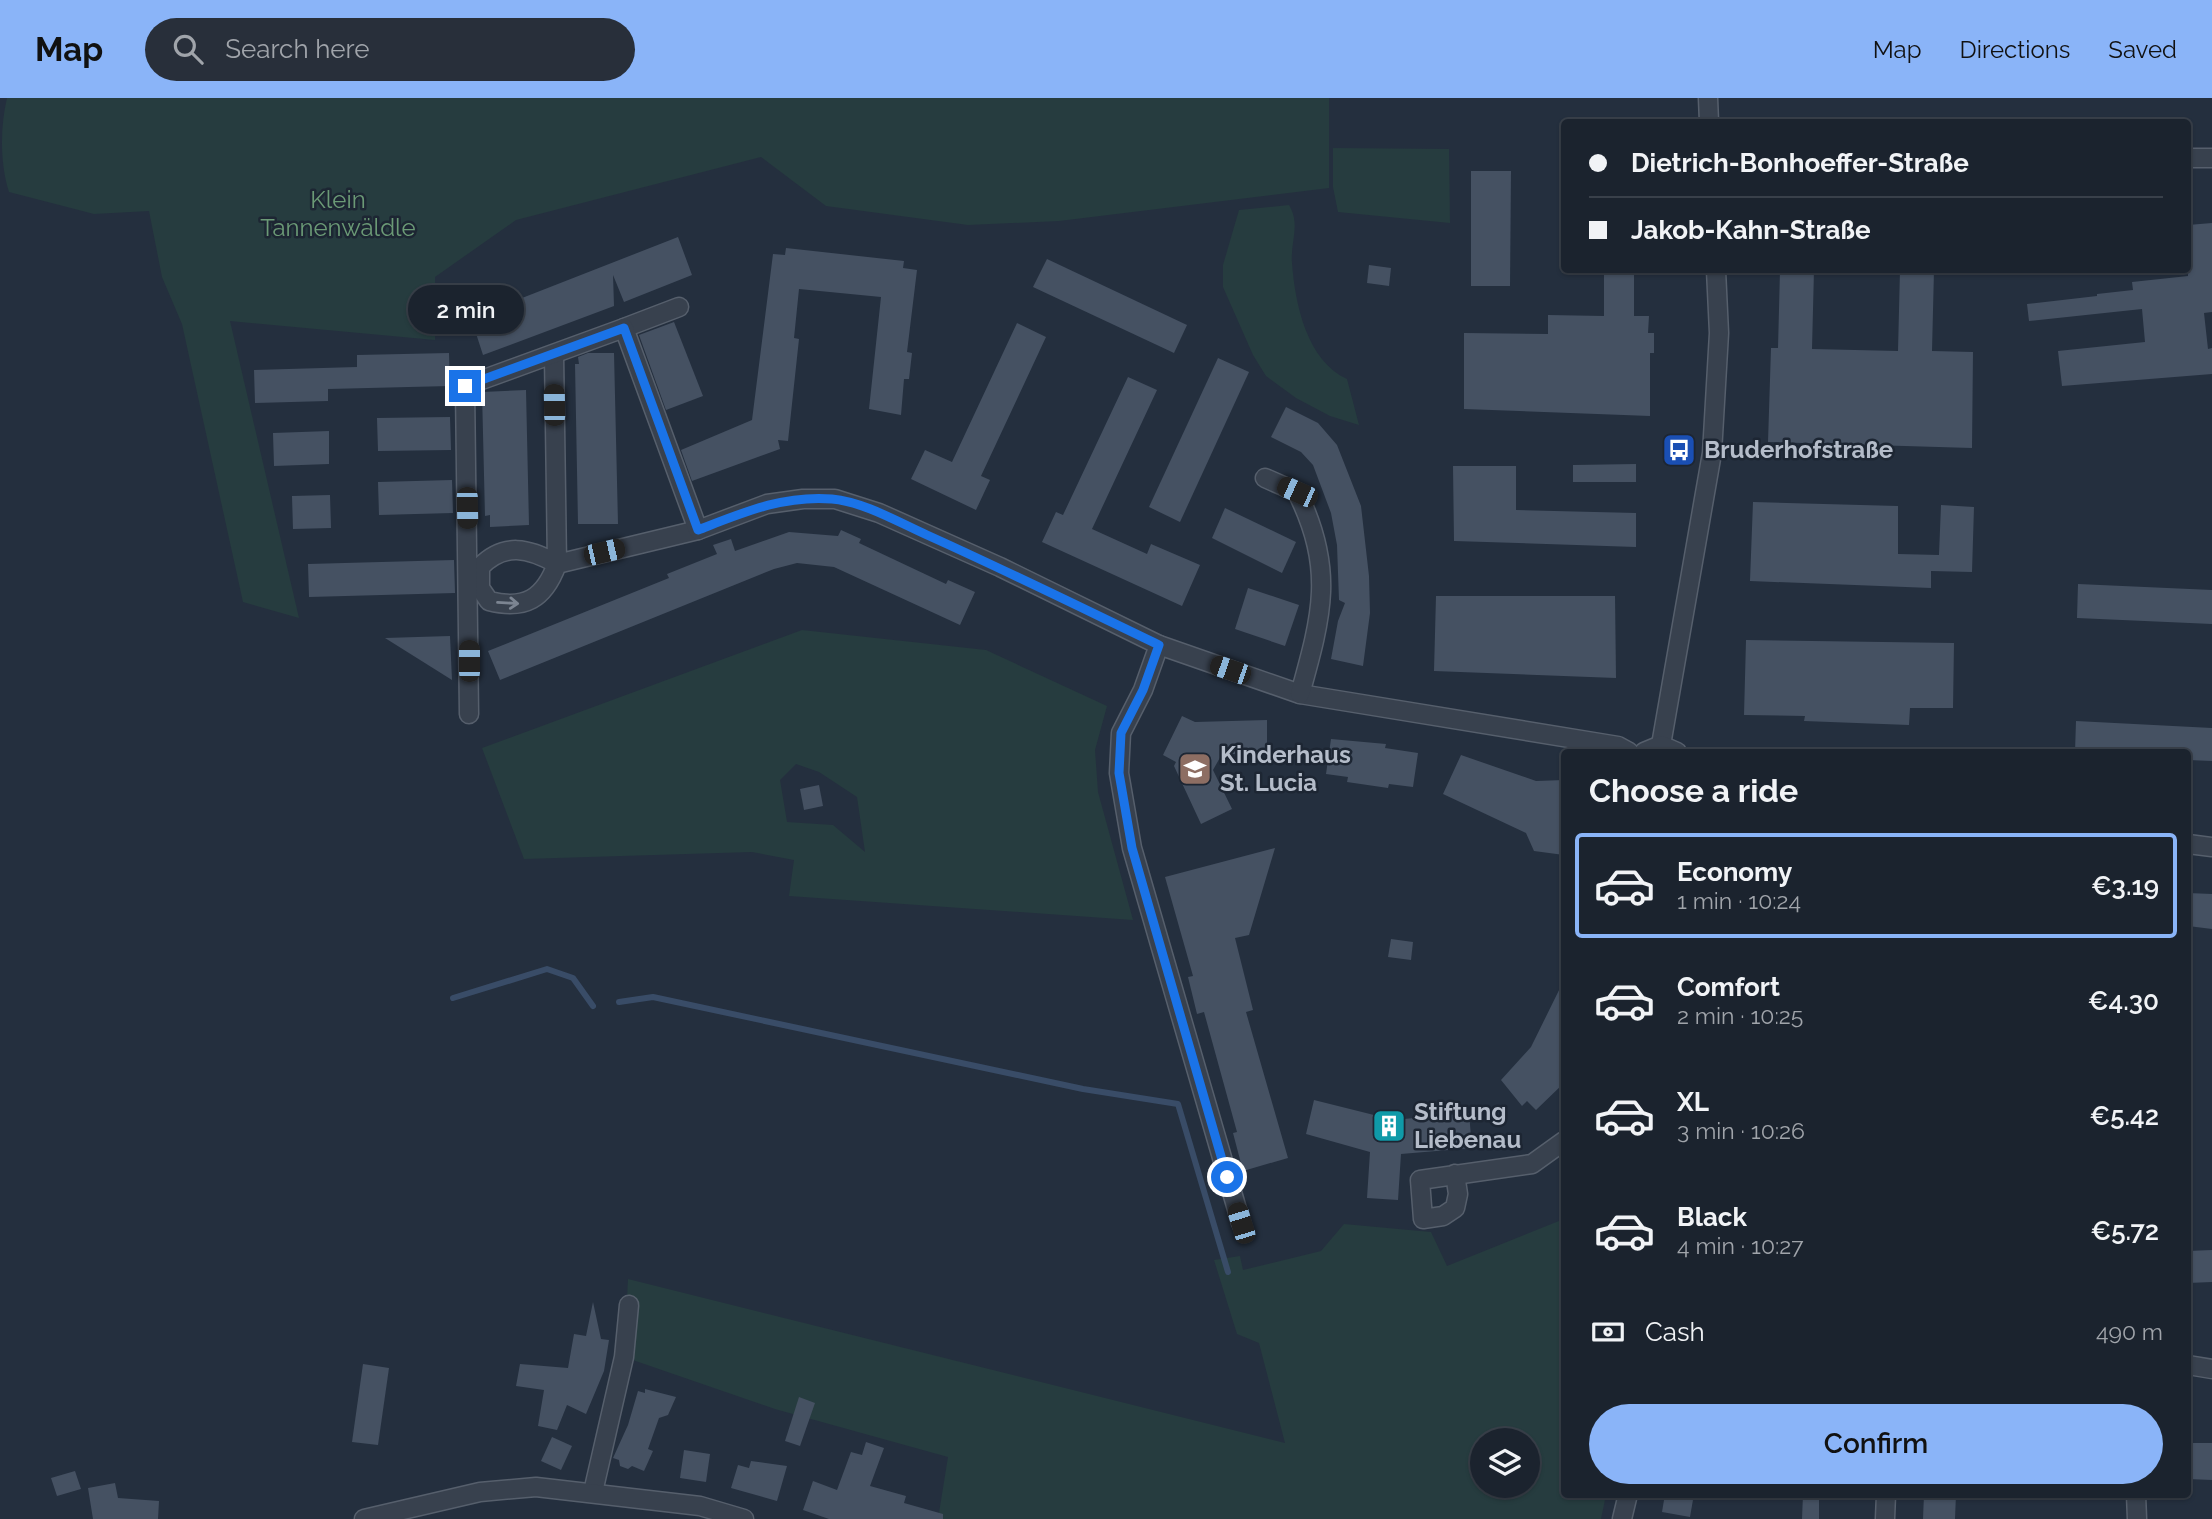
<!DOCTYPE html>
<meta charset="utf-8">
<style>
body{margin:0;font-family:Raleway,sans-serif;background:#282f3a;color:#f1f3f6;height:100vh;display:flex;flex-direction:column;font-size:26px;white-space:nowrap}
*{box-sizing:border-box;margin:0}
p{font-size:23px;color:#a0a4aa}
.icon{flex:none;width:38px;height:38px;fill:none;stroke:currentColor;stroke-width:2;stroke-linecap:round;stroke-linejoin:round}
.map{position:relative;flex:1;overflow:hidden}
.sheet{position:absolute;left:1561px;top:651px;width:630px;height:749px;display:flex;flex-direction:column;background:#1b232e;border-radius:7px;box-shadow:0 2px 5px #0004,0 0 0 2px #39404a}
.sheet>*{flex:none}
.guide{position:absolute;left:1561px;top:21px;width:630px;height:154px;border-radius:7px;box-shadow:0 2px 5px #0004,0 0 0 2px #39404a;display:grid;align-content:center;height:154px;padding:0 28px;background:#1b232e}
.tools{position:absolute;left:1470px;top:1330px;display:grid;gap:14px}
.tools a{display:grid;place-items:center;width:70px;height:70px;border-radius:50%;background:#1b232e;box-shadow:0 2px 5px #0004,0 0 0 2px #39404a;font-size:35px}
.end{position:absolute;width:32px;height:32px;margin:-16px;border:9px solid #1a73e8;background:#fff;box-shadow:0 0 0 4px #fff}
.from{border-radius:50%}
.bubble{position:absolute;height:49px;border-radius:24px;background:#1b232e;box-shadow:0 2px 5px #0004,0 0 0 2px #39404a;font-size:23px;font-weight:600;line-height:49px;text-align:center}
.car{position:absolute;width:21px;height:42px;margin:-21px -10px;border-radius:9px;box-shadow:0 0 5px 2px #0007;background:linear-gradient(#222 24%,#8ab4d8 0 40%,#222 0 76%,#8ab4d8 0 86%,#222 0)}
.guide b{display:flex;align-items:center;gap:24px;height:66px;font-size:26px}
.guide b+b{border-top:2px solid #39404a}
.guide i{width:18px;height:18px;background:#f1f3f6}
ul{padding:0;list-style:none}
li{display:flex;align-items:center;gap:21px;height:105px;margin:0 14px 10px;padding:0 14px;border:4px solid transparent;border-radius:7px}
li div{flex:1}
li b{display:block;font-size:26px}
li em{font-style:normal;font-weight:600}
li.selected{border-color:#8ab4f8}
li>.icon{width:63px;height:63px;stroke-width:1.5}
h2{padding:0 28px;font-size:32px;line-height:84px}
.pay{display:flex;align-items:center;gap:18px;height:77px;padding:0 28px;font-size:26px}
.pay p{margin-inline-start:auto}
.action{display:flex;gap:14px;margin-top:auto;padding:14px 28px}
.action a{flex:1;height:80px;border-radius:42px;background:#8ab4f8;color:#111;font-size:28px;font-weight:600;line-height:80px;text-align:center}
header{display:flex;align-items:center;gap:42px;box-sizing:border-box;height:98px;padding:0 35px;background:#8ab4f8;color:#111}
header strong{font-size:33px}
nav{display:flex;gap:38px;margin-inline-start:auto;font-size:24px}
.search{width:490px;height:63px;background:#282f3a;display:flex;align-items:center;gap:18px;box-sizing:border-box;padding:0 24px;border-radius:38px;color:#a0a4aa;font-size:26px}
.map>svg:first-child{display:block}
.green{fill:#263c3f;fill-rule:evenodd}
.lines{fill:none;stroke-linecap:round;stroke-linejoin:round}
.stream{stroke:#394c67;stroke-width:6}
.building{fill:#455162}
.street-casing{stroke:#565f6c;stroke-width:21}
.street{stroke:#38414e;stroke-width:18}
.oneway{stroke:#7c8592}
.route{stroke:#1a73e8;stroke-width:9}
.labels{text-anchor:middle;stroke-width:5;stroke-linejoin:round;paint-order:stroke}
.park-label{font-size:24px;fill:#6b9a76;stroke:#1d2633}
.poi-label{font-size:24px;font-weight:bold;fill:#b4bcc9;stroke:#1d2633;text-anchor:start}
</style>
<header>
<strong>Map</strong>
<div class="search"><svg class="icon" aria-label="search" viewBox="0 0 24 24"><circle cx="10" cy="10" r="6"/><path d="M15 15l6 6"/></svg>Search here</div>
<nav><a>Map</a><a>Directions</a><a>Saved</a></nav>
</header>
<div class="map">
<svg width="2212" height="1421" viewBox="0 0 2212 1421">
<rect width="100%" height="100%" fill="#242f3e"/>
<g class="green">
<path d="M 7,0 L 1329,0 L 1329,90 L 1059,123 L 968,127 L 826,108 L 761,59 L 516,122 L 435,179 L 435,242 L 230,223 L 299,520 L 243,504 L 182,226 L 162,179 L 149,113 L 94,116 L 9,94 C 0,66 0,29 7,0 Z"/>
<path d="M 1333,50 L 1449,51 L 1450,125 L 1338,114 L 1333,89 Z"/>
<path d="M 1289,107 C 1301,127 1290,144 1292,165 C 1295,206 1307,263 1347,281 L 1359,327 L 1330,318 L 1296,300 L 1266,278 L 1253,257 L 1223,189 L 1223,167 L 1239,112 Z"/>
<path d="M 802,532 L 986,552 L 1107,608 L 1095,652 L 1098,694 L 1133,822 L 789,798 L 794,762 L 752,754 L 524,761 L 482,650 ZM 796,666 L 819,674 L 857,699 L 865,754 L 833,727 L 787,724 L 780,682 Z"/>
<path d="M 1564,1121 L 1564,1396 L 1606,1397 L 1601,1421 L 938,1421 L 948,1359 L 775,1311 L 624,1259 L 628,1181 L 1285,1345 L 1259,1245 L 1237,1236 L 1214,1162 L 1240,1158 L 1243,1172 L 1321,1153 L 1344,1126 L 1431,1134 L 1447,1168 ZM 1482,1342 L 1528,1342 L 1528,1388 L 1482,1388 Z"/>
</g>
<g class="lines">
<g class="stream">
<path d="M 453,900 L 547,871 L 573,880 L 593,908"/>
<path d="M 619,904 L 653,899 L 1083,991 L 1178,1006 L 1228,1174"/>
</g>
</g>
<g class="building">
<path d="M 1471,73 L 1511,73 L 1510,188 L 1471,188 Z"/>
<path d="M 2212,125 L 2212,214 L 2204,215 L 2208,251 L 2212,250 L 2212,276 L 2062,288 L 2058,253 L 2145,244 L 2142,211 L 2029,223 L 2027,206 L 2097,198 L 2097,196 L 2133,192 L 2132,184 L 2188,178 L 2188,127 Z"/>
<path d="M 678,139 L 692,177 L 624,204 L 613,177 L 614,208 L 483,257 L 471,220 Z"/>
<path d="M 786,150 L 904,163 L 903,170 L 917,172 L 907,254 L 912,255 L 909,281 L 904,281 L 901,317 L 869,311 L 881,199 L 799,191 L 794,240 L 799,241 L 788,343 L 778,342 L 780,351 L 692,383 L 681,352 L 752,322 L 773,156 L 785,157 Z"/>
<path d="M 1047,161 L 1187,227 L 1174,255 L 1033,189 Z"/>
<path d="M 1369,167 L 1391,170 L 1389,188 L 1367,185 Z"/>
<path d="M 1604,172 L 1634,172 L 1634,218 L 1649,218 L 1648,235 L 1654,235 L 1654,255 L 1650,255 L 1650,318 L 1464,311 L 1464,235 L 1548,236 L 1548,217 L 1604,218 Z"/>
<path d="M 1780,172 L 1814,172 L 1812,251 L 1898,253 L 1900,172 L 1934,172 L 1932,253 L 1973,254 L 1972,350 L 1768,344 L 1771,250 L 1778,250 Z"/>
<path d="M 674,224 L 703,298 L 666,312 L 639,237 Z"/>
<path d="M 1017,225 L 1046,239 L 981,378 L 990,382 L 976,412 L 911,381 L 925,352 L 952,364 Z"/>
<path d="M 449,255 L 450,288 L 328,291 L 328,303 L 255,305 L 254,272 L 357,269 L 357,257 Z"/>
<path d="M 588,255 L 614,255 L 618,426 L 578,426 L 575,266 L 579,266 L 578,259 Z"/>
<path d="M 1218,260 L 1249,274 L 1180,424 L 1149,409 Z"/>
<path d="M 1128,279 L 1157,292 L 1092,431 L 1147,456 L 1151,446 L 1200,467 L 1182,508 L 1042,444 L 1056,414 L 1063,417 Z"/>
<path d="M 526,292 L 529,427 L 490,429 L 490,417 L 485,418 L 482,294 Z"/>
<path d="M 1286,309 L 1318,325 L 1337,347 L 1361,408 L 1369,478 L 1370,515 L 1363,568 L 1331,561 L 1338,523 L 1345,505 L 1339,502 L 1337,447 L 1331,415 L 1313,367 L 1301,354 L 1271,339 Z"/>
<path d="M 450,319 L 451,352 L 378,353 L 377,320 Z"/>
<path d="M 329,333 L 329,366 L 274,368 L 273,335 Z"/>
<path d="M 1636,366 L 1636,384 L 1573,384 L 1573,367 Z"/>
<path d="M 1453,368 L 1516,368 L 1516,412 L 1636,415 L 1636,449 L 1454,443 Z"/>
<path d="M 452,382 L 453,415 L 379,417 L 378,384 Z"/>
<path d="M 330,397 L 331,430 L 293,431 L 292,398 Z"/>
<path d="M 1753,404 L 1898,408 L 1898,456 L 1939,457 L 1941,407 L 1974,409 L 1972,474 L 1931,473 L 1931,490 L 1750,483 Z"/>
<path d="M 1225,410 L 1296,444 L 1282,475 L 1212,440 Z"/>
<path d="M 841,432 L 861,441 L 859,445 L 946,486 L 948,482 L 975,494 L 960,527 L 834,469 L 797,465 L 774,471 L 500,582 L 488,553 L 669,480 L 667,476 L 717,456 L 713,447 L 731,441 L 735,453 L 789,434 L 838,438 Z"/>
<path d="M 454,462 L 455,495 L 309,499 L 308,466 Z"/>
<path d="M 2078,486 L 2212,492 L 2212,526 L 2077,520 Z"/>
<path d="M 1248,490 L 1299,507 L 1285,548 L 1235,531 Z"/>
<path d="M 1436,498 L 1615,498 L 1616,580 L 1434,573 Z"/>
<path d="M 450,538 L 452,582 L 385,540 Z"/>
<path d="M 1746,542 L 1954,545 L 1953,610 L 1910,610 L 1909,627 L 1804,623 L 1805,618 L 1744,617 Z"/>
<path d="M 1182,618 L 1195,624 L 1267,622 L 1267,656 L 1222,656 L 1213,672 L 1232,711 L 1201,726 L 1174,668 L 1176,664 L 1163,657 Z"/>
<path d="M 2076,623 L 2212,630 L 2212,663 L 2188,662 L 2188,654 L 2075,654 Z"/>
<path d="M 1331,641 L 1386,646 L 1385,650 L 1418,655 L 1413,689 L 1389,686 L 1388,690 L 1347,684 L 1348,679 L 1326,676 Z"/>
<path d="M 1461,657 L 1536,683 L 1564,682 L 1564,757 L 1534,753 L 1526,735 L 1443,696 Z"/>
<path d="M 819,687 L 823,708 L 804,712 L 800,691 Z"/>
<path d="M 1275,750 L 1249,837 L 1235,840 L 1253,912 L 1246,914 L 1288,1060 L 1243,1073 L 1233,1035 L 1237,1034 L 1204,914 L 1197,916 L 1188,879 L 1193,878 L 1165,779 Z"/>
<path d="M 2188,795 L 2212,796 L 2212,831 L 2188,828 Z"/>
<path d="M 1391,841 L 1413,844 L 1411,862 L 1388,859 Z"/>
<path d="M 1564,882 L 1564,985 L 1536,1012 L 1527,1003 L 1522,1008 L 1501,982 L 1531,949 Z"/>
<path d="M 1314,1002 L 1382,1019 L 1382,1023 L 1469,1015 L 1472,1050 L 1401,1056 L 1398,1102 L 1367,1100 L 1370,1054 L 1306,1036 Z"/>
<path d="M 2212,1152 L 2212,1184 L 2188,1185 L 2188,1153 Z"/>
<path d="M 593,1204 L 601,1241 L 609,1242 L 604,1273 L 586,1316 L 567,1307 L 557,1332 L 538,1328 L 544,1292 L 516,1288 L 520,1266 L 568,1270 L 574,1236 L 586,1238 Z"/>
<path d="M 363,1266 L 389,1270 L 378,1347 L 352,1344 Z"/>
<path d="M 645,1291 L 676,1299 L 668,1317 L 659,1320 L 648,1351 L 653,1353 L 644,1373 L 632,1368 L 628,1371 L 620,1368 L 619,1362 L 613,1360 L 628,1327 L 638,1293 L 645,1295 Z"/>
<path d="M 799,1299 L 815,1305 L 800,1348 L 785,1343 Z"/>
<path d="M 552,1339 L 572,1348 L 561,1372 L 541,1363 Z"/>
<path d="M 866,1344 L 884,1350 L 870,1388 L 906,1398 L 904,1405 L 943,1416 L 943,1421 L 829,1421 L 803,1412 L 813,1383 L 837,1392 L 851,1354 L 862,1357 Z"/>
<path d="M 2188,1345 L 2212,1345 L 2212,1382 L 2188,1381 Z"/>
<path d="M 684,1352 L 710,1356 L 706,1384 L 680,1380 Z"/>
<path d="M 751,1363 L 787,1368 L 777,1403 L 731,1390 L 738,1367 L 749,1370 Z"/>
<path d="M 75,1373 L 81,1391 L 57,1398 L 51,1380 Z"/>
<path d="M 115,1385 L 118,1400 L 159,1403 L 158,1421 L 93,1421 L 88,1390 Z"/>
<path d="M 1665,1396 L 1694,1396 L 1690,1419 L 1662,1414 Z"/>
<path d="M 1803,1396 L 1819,1396 L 1819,1421 L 1802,1421 Z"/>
<path d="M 1924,1396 L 1956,1396 L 1955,1421 L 1923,1421 Z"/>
</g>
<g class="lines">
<defs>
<g id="street">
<path d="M 1708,0 L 1709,24"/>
<path d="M 2188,60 L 2212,60"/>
<path d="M 624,230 L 679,209"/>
<path d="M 554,257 L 557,466 C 544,501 525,512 489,503 L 480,490 L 480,469 C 504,444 529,450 557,466 L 698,432 L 767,406 L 803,401 L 835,401 L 879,415 L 1000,469 L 1159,547 L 1300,596 L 1618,648 L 1629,654"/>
<path d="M 1265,380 L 1297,394 C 1335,471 1322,517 1300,596"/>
<path d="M 1159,547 L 1143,592 L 1121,635 L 1119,675 L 1132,750 L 1241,1125"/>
<path d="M 469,616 L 465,288 L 624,230 L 698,432"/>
<path d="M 1661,647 L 1712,355 L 1719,235 L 1716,172"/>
<path d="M 1644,654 L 1661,647 L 1677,654"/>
<path d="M 2188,746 L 2212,749"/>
<path d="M 1455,1076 L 1458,1096 L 1455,1110 L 1443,1118 L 1423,1121 L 1420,1082 L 1532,1066 L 1564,1043"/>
<path d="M 2188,1267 L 2212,1271"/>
<path d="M 593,1394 L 624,1259 L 629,1207"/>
<path d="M 2136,1396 L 2137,1421"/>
<path d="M 364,1421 L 480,1394 L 536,1389 L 700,1408 L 744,1421"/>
<path d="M 1622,1421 L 1628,1396"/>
<path d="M 1885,1421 L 1886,1396"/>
</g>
</defs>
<use href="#street" class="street-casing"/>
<use href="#street" class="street"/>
</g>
<defs><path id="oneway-shaft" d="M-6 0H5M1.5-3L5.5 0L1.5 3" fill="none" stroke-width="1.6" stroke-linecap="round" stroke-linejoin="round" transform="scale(1.75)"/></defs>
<use class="oneway" href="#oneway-shaft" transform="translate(508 505) rotate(3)"/>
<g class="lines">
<path class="route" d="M 465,288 L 624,230 L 698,432 C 742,415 783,397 832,401 C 864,404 898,424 927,437 C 1005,472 1082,510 1159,547 L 1143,592 L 1121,635 L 1119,675 L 1132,750 L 1227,1079"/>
</g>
<defs>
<symbol id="bus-square" viewBox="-11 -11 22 22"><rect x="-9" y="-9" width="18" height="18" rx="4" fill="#1a4fb4" stroke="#1d2633"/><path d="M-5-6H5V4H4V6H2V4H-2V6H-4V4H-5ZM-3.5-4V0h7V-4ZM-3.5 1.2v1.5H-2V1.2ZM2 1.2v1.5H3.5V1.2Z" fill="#fff"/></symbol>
<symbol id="school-square" viewBox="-11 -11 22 22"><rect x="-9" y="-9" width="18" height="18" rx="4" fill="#8d6e63" stroke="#1d2633"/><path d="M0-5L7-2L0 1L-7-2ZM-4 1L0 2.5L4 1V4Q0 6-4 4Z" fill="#fff"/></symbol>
<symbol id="building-square" viewBox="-11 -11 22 22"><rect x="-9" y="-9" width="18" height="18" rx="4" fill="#0f9aa8" stroke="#1d2633"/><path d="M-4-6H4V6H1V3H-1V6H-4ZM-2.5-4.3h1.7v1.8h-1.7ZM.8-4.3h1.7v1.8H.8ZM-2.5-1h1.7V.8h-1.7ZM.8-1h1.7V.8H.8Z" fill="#fff"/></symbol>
</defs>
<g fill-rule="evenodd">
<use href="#bus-square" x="1660" y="333" width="38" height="38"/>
<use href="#school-square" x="1176" y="652" width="38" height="38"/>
<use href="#building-square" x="1370" y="1009" width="38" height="38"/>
</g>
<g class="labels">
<g class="park-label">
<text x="338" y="110">Klein<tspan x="338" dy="28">Tannenwäldle</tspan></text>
</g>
<g class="poi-label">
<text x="1704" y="360">Bruderhofstraße</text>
<text x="1220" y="665">Kinderhaus<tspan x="1220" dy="28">St. Lucia</tspan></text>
<text x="1414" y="1022">Stiftung<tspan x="1414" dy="28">Liebenau</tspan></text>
</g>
</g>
</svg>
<div class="tools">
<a><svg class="icon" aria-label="layers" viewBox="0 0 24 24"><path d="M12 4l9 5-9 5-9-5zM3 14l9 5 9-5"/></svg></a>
</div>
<i class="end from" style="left:1227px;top:1079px"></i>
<i class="end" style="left:465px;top:288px"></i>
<div class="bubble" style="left:408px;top:187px;width:116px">2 min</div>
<i class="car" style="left:554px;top:307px;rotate:359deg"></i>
<i class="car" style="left:1297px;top:394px;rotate:294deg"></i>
<i class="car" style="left:467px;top:410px;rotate:179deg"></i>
<i class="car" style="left:604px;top:454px;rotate:77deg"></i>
<i class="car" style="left:469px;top:563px;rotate:0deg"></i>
<i class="car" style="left:1230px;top:572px;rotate:289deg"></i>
<i class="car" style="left:1241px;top:1125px;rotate:343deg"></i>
<div class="guide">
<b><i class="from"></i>Dietrich-Bonhoeffer-Straße</b>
<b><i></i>Jakob-Kahn-Straße</b>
</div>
<section class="sheet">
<h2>Choose a ride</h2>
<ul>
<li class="selected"><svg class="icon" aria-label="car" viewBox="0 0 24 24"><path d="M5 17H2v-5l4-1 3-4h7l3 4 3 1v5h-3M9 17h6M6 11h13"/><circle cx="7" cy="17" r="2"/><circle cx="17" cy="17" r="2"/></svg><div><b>Economy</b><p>1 min · 10:24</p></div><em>€3.19</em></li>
<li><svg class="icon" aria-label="car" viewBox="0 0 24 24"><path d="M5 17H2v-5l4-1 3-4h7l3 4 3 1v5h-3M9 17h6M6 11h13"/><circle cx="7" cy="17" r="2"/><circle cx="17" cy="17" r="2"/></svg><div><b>Comfort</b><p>2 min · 10:25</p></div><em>€4.30</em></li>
<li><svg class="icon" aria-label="car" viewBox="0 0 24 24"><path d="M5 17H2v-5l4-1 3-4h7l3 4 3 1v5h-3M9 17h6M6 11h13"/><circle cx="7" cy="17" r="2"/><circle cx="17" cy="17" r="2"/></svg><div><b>XL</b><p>3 min · 10:26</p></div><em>€5.42</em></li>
<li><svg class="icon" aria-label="car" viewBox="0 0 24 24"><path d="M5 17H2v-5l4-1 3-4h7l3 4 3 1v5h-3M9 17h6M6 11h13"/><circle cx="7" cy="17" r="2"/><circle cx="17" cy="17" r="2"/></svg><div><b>Black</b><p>4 min · 10:27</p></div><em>€5.72</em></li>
</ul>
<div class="pay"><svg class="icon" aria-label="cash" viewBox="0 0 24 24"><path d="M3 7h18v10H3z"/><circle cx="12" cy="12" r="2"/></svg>Cash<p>490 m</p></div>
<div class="action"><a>Confirm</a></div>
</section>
</div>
